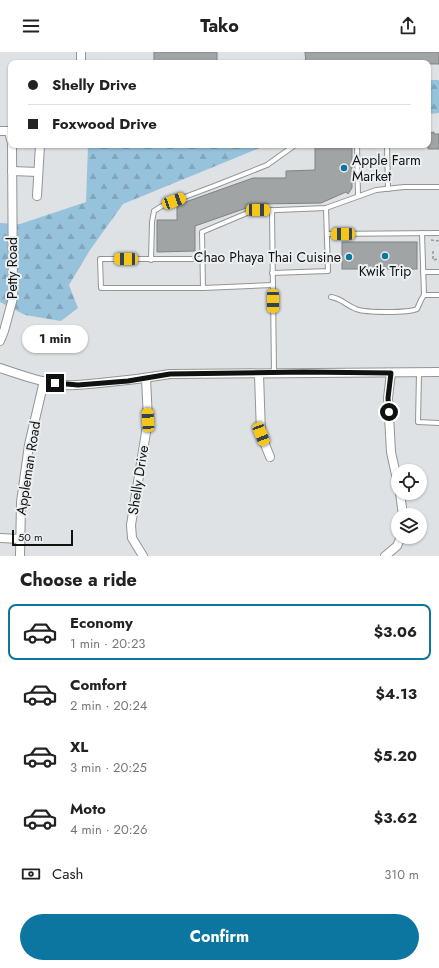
<!DOCTYPE html>
<meta charset="utf-8">
<style>
body{margin:0;font-family:Jost,sans-serif;background:#f2f2f2;color:#222;height:100vh;display:flex;flex-direction:column;font-size:15px;white-space:nowrap}
*{box-sizing:border-box;margin:0}
p{font-size:13px;color:#767676}
.icon{flex:none;width:22px;height:22px;fill:none;stroke:currentColor;stroke-width:2;stroke-linecap:round;stroke-linejoin:round}
.map{position:relative;height:504px;overflow:hidden}
.side{display:flex;flex-direction:column;background:#fff;flex:1}
.side>*{flex:none}
.banner{position:absolute;left:8px;top:8px;width:423px;height:88px;border-radius:8px;box-shadow:0 1px 3px #0004;display:grid;align-content:center;height:88px;padding:0 20px;background:#fff}
.controls{position:absolute;left:391px;top:412px;display:grid;gap:8px}
.controls a{display:grid;place-items:center;width:36px;height:36px;border-radius:50%;background:#fff;box-shadow:0 1px 3px #0004;font-size:20px}
.scale{position:absolute;left:12px;bottom:10px;width:61px;box-sizing:border-box;padding-left:4px;border:2px solid #101111;border-top:0;font-size:11px;line-height:14px;white-space:nowrap;color:#101111;-webkit-text-stroke:3px #eceff1;paint-order:stroke}
.end{position:absolute;width:18px;height:18px;margin:-9px;border:5px solid #101111;background:#fff;box-shadow:0 0 0 2px #fff}
.from{border-radius:50%}
.bubble{position:absolute;height:28px;border-radius:14px;background:#fff;box-shadow:0 1px 3px #0004;font-size:13px;font-weight:700;line-height:28px;text-align:center}
.car{position:absolute;width:12px;height:24px;margin:-12px -6px;border-radius:5px;box-shadow:0 0 3px 1px #0007;background:linear-gradient(#f5c518 24%,#345 0 40%,#f5c518 0 76%,#345 0 86%,#f5c518 0)}
.banner b{display:flex;align-items:center;gap:14px;height:38px;font-size:15px}
.banner b+b{border-top:1px solid #e0e0e0}
.banner i{width:10px;height:10px;background:#222}
ul{padding:0;list-style:none}
li{display:flex;align-items:center;gap:12px;height:56px;margin:0 8px 6px;padding:0 12px;border:2px solid transparent;border-radius:8px}
li div{flex:1}
li b{display:block;font-size:15px}
li em{font-style:normal;font-weight:700}
li.active{border-color:#0c75a0}
li>.icon{width:36px;height:36px;stroke-width:1.5}
h2{padding:0 20px;font-size:18px;line-height:48px}
.pay{display:flex;align-items:center;gap:10px;height:44px;padding:0 20px;font-size:15px}
.pay p{margin-inline-start:auto}
.action{display:flex;gap:8px;margin-top:auto;padding:8px 20px}
.action a{flex:1;height:46px;border-radius:24px;background:#0c75a0;color:#fff;font-size:16px;font-weight:700;line-height:46px;text-align:center}
header{display:flex;justify-content:space-between;align-items:center;height:52px;padding:0 20px;background:#fff;font-size:18px;font-weight:700}
.map>svg:first-child{display:block}
.forest{fill:url(#forest-firs)}
.building{fill:#a1a4a5;stroke:#7f8283}
.lines{fill:none;stroke-linecap:round;stroke-linejoin:round}
.lane-casing{stroke:#929596;stroke-width:6}
.street-casing{stroke:#929596;stroke-width:10}
.path{stroke:#939697;stroke-width:1.5;stroke-dasharray:3 2;stroke-linecap:butt}
.lane{stroke:#fff;stroke-width:4}
.street{stroke:#fff;stroke-width:8}
.route{stroke:#101111;stroke-width:5}
.poi-dot{fill:#0c75a0;stroke:#eceff1;stroke-width:1.5}
.labels{text-anchor:middle;stroke-width:4;stroke-linejoin:round;paint-order:stroke}
.poi-label{font-size:14px;fill:#101111;stroke:#eceff1;text-anchor:start}
.street-label{font-size:14px;fill:#101111;stroke:#eceff1}
</style>
<header><svg class="icon" aria-label="menu" viewBox="0 0 24 24"><path d="M4 6h16M4 12h16M4 18h16"/></svg>Tako<svg class="icon" aria-label="share" viewBox="0 0 24 24"><path d="M12 15V3M7 8l5-5 5 5M5 13v7h14v-7"/></svg></header>
<div class="map">
<svg width="439" height="504" viewBox="0 0 439 504">
<defs>
<pattern id="forest-firs" width="22" height="20" patternUnits="userSpaceOnUse"><rect width="22" height="20" fill="#97c2dc"/><path d="M5 1l3.5 6h-7zM16 11l3.5 6h-7z" fill="#81a6bc"/></pattern>
</defs>
<rect width="100%" height="100%" fill="#dfe2e4"/>
<g class="forest">
<path d="M 428,28 L 439,28 L 439,61 L 428,62 Z"/>
<path d="M 88,93 L 267,93 L 123,152 L 90,198 L 69,233 L 78,256 L 61,269 L 25,263 L 0,250 L 0,171 L 20,172 L 86,150 Z"/>
</g>
<g class="building">
<rect x="154" y="0" width="63" height="11"/>
<path d="M 305,0 L 439,0 L 439,12 L 306,11 Z"/>
<path d="M 434,80 L 434,82 L 439,82 L 439,97 L 428,97 L 428,81 Z"/>
<path d="M 315,93 L 352,93 L 352,136 L 348,142 L 346,140 L 321,151 L 258,152 L 195,174 L 195,199 L 157,200 L 157,168 L 177,168 L 177,153 L 253,126 L 286,126 L 286,119 L 315,118 Z"/>
<rect x="342" y="190" width="75" height="27"/>
</g>
<g class="lines">
<defs>
<g id="lane">
<path d="M 357,93 L 358,144"/>
<path d="M 387,93 L 388,137"/>
<path d="M 272,158 L 274,321"/>
<path d="M 327,182 L 439,181"/>
<path d="M 202,207 L 100,207 L 101,236 L 203,236 L 202,180 L 252,159 L 326,156 L 376,138 L 404,135 L 439,135"/>
<path d="M 151,208 L 152,170 L 154,159 L 162,154 L 174,149 L 214,134 L 267,113 L 295,93"/>
<path d="M 423,220 L 439,220"/>
<path d="M 272,221 L 328,219 L 326,156"/>
<path d="M 203,236 L 273,233"/>
<path d="M 424,243 L 439,243"/>
<path d="M 331,245 C 343,247 345,253 356,257 C 366,261 408,261 417,257 L 421,248 L 424,243 L 422,181"/>
<path d="M 419,321 L 418,370 L 439,371"/>
</g>
<g id="street">
<path d="M 81,0 L 81,11"/>
<path d="M 0,79 L 9,79 L 11,88"/>
<path d="M 12,119 L 38,120"/>
<path d="M 37,144 L 40,93"/>
<path d="M 0,289 L 4,279 L 13,246 L 12,93"/>
<path d="M 0,316 C 21,323 43,331 66,333 C 77,334 89,332 100,331 C 124,329 147,326 170,322 L 439,320"/>
<path d="M 391,321 L 388,346 L 391,400 L 398,432"/>
<path d="M 259,322 L 261,382 L 270,405"/>
<path d="M 400,441 L 403,463"/>
<path d="M 0,486 L 20,487"/>
<path d="M 20,504 L 21,450 L 29,393 L 44,329"/>
<path d="M 143,504 L 132,486 L 131,473 L 148,368 L 146,326"/>
<path d="M 385,504 L 397,494 L 401,485"/>
</g>
</defs>
<use href="#lane" class="lane-casing"/>
<use href="#street" class="street-casing"/>
<g class="path">
<path d="M 431,188 L 439,189"/>
<path d="M 433,199 L 433,208 L 439,207"/>
</g>
<use href="#lane" class="lane"/>
<use href="#street" class="street"/>
</g>
<g class="lines">
<path class="route" d="M 55,331 L 78,333 L 128,329 L 170,322 L 304,320 L 391,321 L 388,346 L 389,360"/>
</g>
<g class="poi-dot">
<circle cx="344" cy="116" r="4"/>
<circle cx="385" cy="204" r="4"/>
<circle cx="349" cy="205" r="4"/>
</g>
<g class="labels">
<g class="poi-label">
<text x="352" y="113">Apple Farm<tspan x="352" dy="16">Market</tspan></text>
<text x="341" y="210" text-anchor="end">Chao Phaya Thai Cuisine</text>
<text x="385" y="224" text-anchor="middle">Kwik Trip</text>
</g>
<g class="street-label">
<text transform="translate(12 216) rotate(-90)" y="5">Petty Road</text>
<text transform="translate(28 416) rotate(-81)" y="5">Appleman Road</text>
<text transform="translate(138 428) rotate(-81)" y="5">Shelly Drive</text>
</g>
</g>
</svg>
<div class="controls">
<a><svg class="icon" aria-label="locate" viewBox="0 0 24 24"><circle cx="12" cy="12" r="6"/><path d="M12 2v4M12 18v4M2 12h4M18 12h4"/></svg></a>
<a><svg class="icon" aria-label="layers" viewBox="0 0 24 24"><path d="M12 4l9 5-9 5-9-5zM3 14l9 5 9-5"/></svg></a>
</div>
<div class="scale">50 m</div>
<i class="end from" style="left:389px;top:360px"></i>
<i class="end" style="left:55px;top:331px"></i>
<div class="bubble" style="left:22px;top:273px;width:66px">1 min</div>
<i class="car" style="left:174px;top:149px;rotate:70deg"></i>
<i class="car" style="left:258px;top:158px;rotate:91deg"></i>
<i class="car" style="left:343px;top:182px;rotate:269deg"></i>
<i class="car" style="left:126px;top:207px;rotate:271deg"></i>
<i class="car" style="left:273px;top:249px;rotate:180deg"></i>
<i class="car" style="left:148px;top:368px;rotate:357deg"></i>
<i class="car" style="left:261px;top:382px;rotate:159deg"></i>
<div class="banner">
<b><i class="from"></i>Shelly Drive</b>
<b><i></i>Foxwood Drive</b>
</div>
</div>
<section class="side">
<h2>Choose a ride</h2>
<ul>
<li class="active"><svg class="icon" aria-label="car" viewBox="0 0 24 24"><path d="M5 17H2v-5l4-1 3-4h7l3 4 3 1v5h-3M9 17h6M6 11h13"/><circle cx="7" cy="17" r="2"/><circle cx="17" cy="17" r="2"/></svg><div><b>Economy</b><p>1 min · 20:23</p></div><em>$3.06</em></li>
<li><svg class="icon" aria-label="car" viewBox="0 0 24 24"><path d="M5 17H2v-5l4-1 3-4h7l3 4 3 1v5h-3M9 17h6M6 11h13"/><circle cx="7" cy="17" r="2"/><circle cx="17" cy="17" r="2"/></svg><div><b>Comfort</b><p>2 min · 20:24</p></div><em>$4.13</em></li>
<li><svg class="icon" aria-label="car" viewBox="0 0 24 24"><path d="M5 17H2v-5l4-1 3-4h7l3 4 3 1v5h-3M9 17h6M6 11h13"/><circle cx="7" cy="17" r="2"/><circle cx="17" cy="17" r="2"/></svg><div><b>XL</b><p>3 min · 20:25</p></div><em>$5.20</em></li>
<li><svg class="icon" aria-label="car" viewBox="0 0 24 24"><path d="M5 17H2v-5l4-1 3-4h7l3 4 3 1v5h-3M9 17h6M6 11h13"/><circle cx="7" cy="17" r="2"/><circle cx="17" cy="17" r="2"/></svg><div><b>Moto</b><p>4 min · 20:26</p></div><em>$3.62</em></li>
</ul>
<div class="pay"><svg class="icon" aria-label="cash" viewBox="0 0 24 24"><path d="M3 7h18v10H3z"/><circle cx="12" cy="12" r="2"/></svg>Cash<p>310 m</p></div>
<div class="action"><a>Confirm</a></div>
</section>
